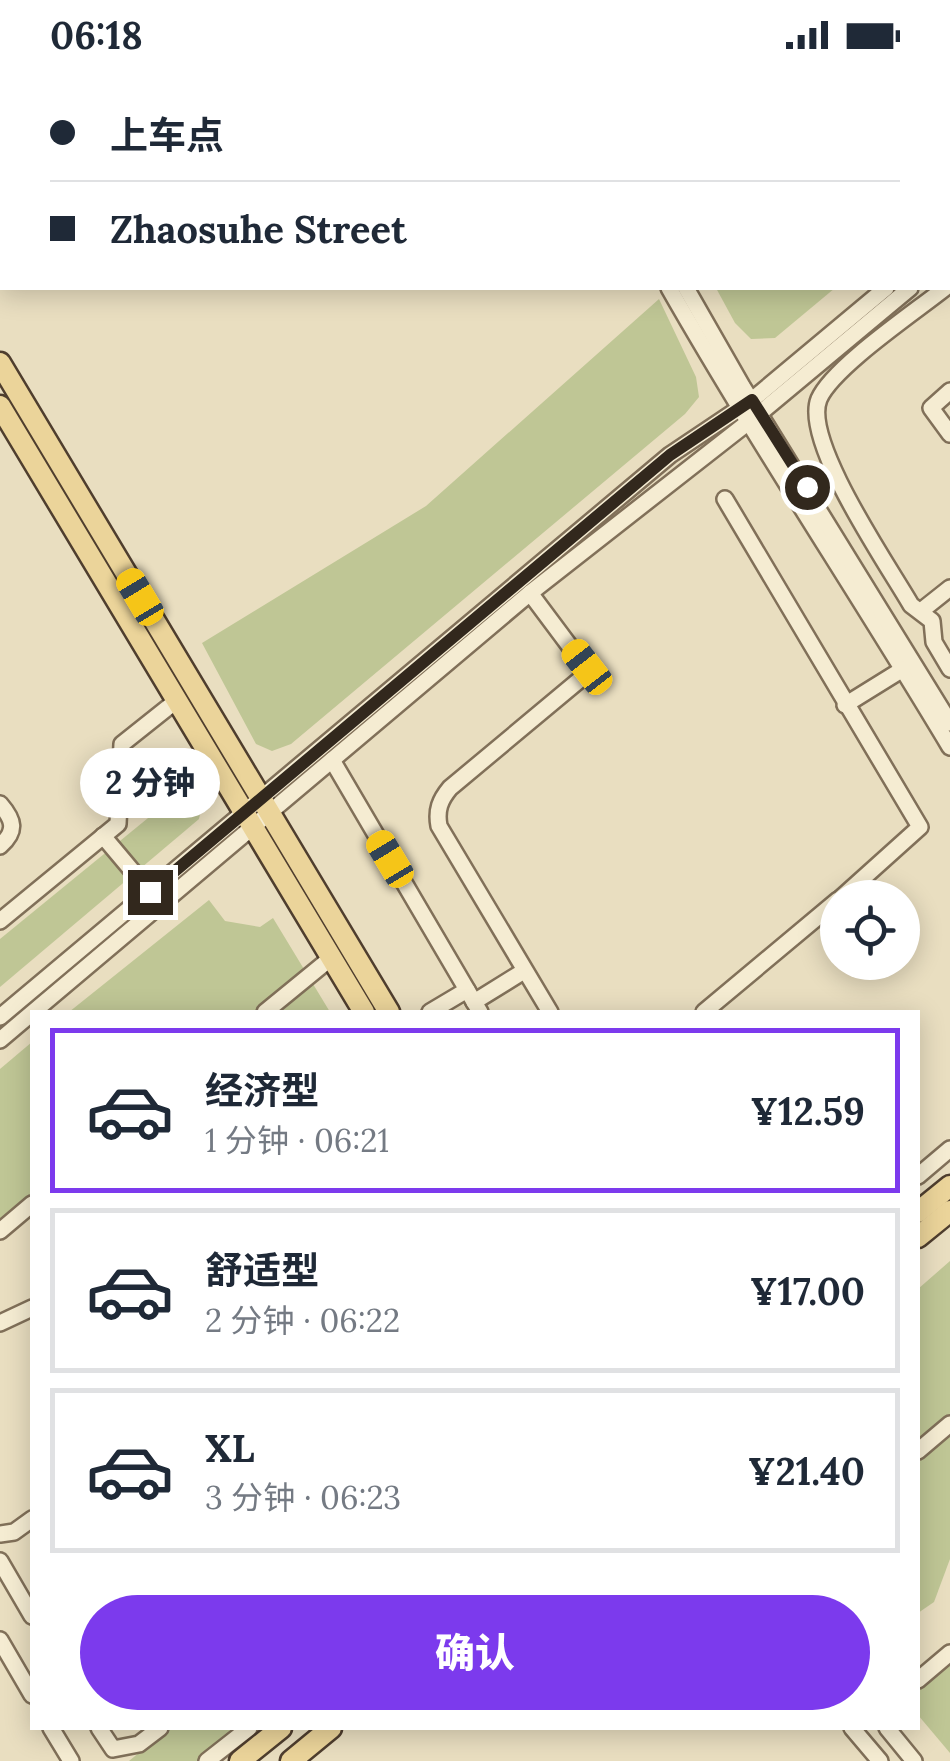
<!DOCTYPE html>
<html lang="zh">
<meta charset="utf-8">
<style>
body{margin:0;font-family:Lora,"Noto Sans SC",serif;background:#f2f2f3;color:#1f2937;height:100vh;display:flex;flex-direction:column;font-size:38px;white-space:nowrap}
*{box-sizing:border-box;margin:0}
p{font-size:32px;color:#747a83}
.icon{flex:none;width:55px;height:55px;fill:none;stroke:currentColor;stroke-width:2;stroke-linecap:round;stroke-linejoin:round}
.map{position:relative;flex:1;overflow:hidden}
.sheet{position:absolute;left:30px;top:940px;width:890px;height:720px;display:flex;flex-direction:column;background:#fff;border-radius:0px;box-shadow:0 5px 25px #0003}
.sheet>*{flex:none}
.guide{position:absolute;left:0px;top:0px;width:950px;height:220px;box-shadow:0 5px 25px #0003;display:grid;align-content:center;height:220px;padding:0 50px;background:#fff}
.buttons{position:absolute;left:820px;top:810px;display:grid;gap:20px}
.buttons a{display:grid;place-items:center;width:100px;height:100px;border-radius:50%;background:#fff;box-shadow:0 5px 25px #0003;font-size:50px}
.end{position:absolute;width:45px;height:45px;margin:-22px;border:12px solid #32281d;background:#fff;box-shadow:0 0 0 5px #fff}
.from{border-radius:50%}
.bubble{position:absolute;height:70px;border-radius:35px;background:#fff;box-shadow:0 5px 25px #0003;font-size:32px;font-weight:800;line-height:70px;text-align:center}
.car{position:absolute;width:30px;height:60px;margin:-30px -15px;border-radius:12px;box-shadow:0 0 8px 2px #0007;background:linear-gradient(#f5c518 24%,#345 0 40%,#f5c518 0 76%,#345 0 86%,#f5c518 0)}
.guide b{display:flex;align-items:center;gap:35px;height:95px;font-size:38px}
.guide b+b{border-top:2px solid #e0e1e3}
.guide i{width:25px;height:25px;background:#1f2937}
ul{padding:18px 0 0;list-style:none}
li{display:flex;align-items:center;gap:30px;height:165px;margin:0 20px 15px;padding:0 30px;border:5px solid #e0e1e3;border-radius:0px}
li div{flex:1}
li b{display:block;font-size:38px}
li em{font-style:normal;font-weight:800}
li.selected{border-color:#7c3aed}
li>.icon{width:90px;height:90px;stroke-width:1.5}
.cta{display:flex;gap:20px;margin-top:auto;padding:20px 50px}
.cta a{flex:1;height:115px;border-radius:60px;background:#7c3aed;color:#fff;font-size:40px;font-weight:800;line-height:115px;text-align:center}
.status{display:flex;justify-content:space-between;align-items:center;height:70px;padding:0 50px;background:#fff;direction:ltr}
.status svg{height:28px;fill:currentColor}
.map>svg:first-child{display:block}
.green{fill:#bfc695}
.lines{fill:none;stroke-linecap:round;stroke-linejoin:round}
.minor-casing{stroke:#817059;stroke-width:20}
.major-casing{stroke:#4f3e2e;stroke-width:25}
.minor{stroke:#f5ecd2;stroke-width:15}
.major{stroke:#ebd49a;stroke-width:20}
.route{stroke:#32281d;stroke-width:12}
</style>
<div class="status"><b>06:18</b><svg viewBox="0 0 49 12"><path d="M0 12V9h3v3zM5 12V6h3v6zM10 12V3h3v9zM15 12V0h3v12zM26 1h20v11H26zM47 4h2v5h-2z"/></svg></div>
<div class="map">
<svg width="950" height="1691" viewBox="0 0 950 1691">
<rect width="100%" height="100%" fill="#e9dec0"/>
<g class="green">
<path d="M 716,218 L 835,218 L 775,268 L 751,269 L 735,253 Z"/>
<path d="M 659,229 L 696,307 L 699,327 L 685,344 L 291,674 L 272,681 L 256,674 L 202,573 L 426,436 Z"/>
<path d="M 197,708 L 204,725 L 199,749 L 0,917 L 0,869 Z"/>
<path d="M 209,830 L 225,851 L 260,857 L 273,848 L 330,942 L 283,942 L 273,927 L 254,942 L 69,942 Z"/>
<path d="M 32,972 L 32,1128 L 0,1156 L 0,999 Z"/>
<path d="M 950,1191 L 950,1489 L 934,1532 L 918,1543 L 918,1219 Z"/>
<path d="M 950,1591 L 950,1683 L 918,1645 L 918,1618 Z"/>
<path d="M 169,1658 L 246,1658 L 206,1691 L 129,1691 Z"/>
</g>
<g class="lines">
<defs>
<g id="minor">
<path d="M 544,0 L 546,2"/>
<path d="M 563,0 L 564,2"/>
<path d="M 319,2 L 326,0"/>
<path d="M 0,159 L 2,157"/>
<path d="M 948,166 L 950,164"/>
<path d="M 948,185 L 950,183"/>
<path d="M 669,218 C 758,374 858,523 950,677"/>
<path d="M 686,218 L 742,316 L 950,653"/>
<path d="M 945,218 C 915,242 833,297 819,329 C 802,371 888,495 911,535 L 932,551 L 934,572 L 950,599"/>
<path d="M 950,321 L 931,338 L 950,364"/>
<path d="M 725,429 L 920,757 L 841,828"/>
<path d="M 530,523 L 589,602 L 450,718 C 440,730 436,740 439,756 L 550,942"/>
<path d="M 921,541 L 950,518"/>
<path d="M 845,635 L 903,599"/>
<path d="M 332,690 L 480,942"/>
<path d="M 0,734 C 14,750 17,761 0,776"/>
<path d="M 103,766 L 150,822"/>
<path d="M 0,851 L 118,754 L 122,674 L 176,631"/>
<path d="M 474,932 L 524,901"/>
<path d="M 265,942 L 331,888"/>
<path d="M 430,942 L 467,920"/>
<path d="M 704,942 L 838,830"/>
<path d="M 0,947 L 670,385 L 752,330 L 886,218"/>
<path d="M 0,970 L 530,523 L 760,343 L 910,218"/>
<path d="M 918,1106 L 950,1079"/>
<path d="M 0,1161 L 32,1134"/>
<path d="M 0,1253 L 32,1238"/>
<path d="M 918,1381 L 950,1354"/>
<path d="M 0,1464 L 14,1462 L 32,1449"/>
<path d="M 0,1491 L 32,1546"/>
<path d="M 0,1570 L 32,1625"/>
<path d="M 918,1610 L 950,1583"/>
<path d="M 51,1658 L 71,1691"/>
<path d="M 99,1658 L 113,1679 L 139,1674 L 160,1658"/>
<path d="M 852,1658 L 880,1691"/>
<path d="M 887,1658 L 914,1691"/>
<path d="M 207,1691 L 249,1658"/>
</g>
<g id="major">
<path d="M 0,293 L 389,942"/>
<path d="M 0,336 L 364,942"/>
<path d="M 918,1142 L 950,1116"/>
<path d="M 918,1167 L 950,1141"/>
<path d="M 240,1691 L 281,1658"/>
<path d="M 291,1691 L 331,1658"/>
</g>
</defs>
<use href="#minor" class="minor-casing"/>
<use href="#major" class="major-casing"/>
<use href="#minor" class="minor"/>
<use href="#major" class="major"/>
</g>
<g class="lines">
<path class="route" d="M 150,822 L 670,385 L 752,330 L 807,417"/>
</g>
</svg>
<div class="buttons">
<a><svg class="icon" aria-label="locate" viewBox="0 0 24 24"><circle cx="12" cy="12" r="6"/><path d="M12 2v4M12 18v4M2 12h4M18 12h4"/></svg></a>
</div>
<i class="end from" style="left:807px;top:417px"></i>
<i class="end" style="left:150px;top:822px"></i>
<div class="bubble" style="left:80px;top:678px;width:140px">2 分钟</div>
<i class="car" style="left:140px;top:527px;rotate:329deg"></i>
<i class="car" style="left:587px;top:597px;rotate:322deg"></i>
<i class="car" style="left:390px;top:789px;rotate:329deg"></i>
<div class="guide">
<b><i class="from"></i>上车点</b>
<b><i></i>Zhaosuhe Street</b>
</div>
<section class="sheet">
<ul>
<li class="selected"><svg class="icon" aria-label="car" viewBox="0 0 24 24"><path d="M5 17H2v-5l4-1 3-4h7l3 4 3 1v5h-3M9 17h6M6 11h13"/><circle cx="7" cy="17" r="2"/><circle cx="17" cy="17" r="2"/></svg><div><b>经济型</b><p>1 分钟 · 06:21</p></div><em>¥12.59</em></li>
<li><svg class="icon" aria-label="car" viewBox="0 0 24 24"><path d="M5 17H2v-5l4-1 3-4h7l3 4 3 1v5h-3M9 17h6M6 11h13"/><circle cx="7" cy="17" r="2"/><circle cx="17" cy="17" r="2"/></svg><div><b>舒适型</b><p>2 分钟 · 06:22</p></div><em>¥17.00</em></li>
<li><svg class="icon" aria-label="car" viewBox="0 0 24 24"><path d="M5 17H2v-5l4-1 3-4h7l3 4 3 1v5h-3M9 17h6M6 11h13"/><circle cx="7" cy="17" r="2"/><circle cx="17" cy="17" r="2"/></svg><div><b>XL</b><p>3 分钟 · 06:23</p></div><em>¥21.40</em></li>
</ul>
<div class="cta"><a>确认</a></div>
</section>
</div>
